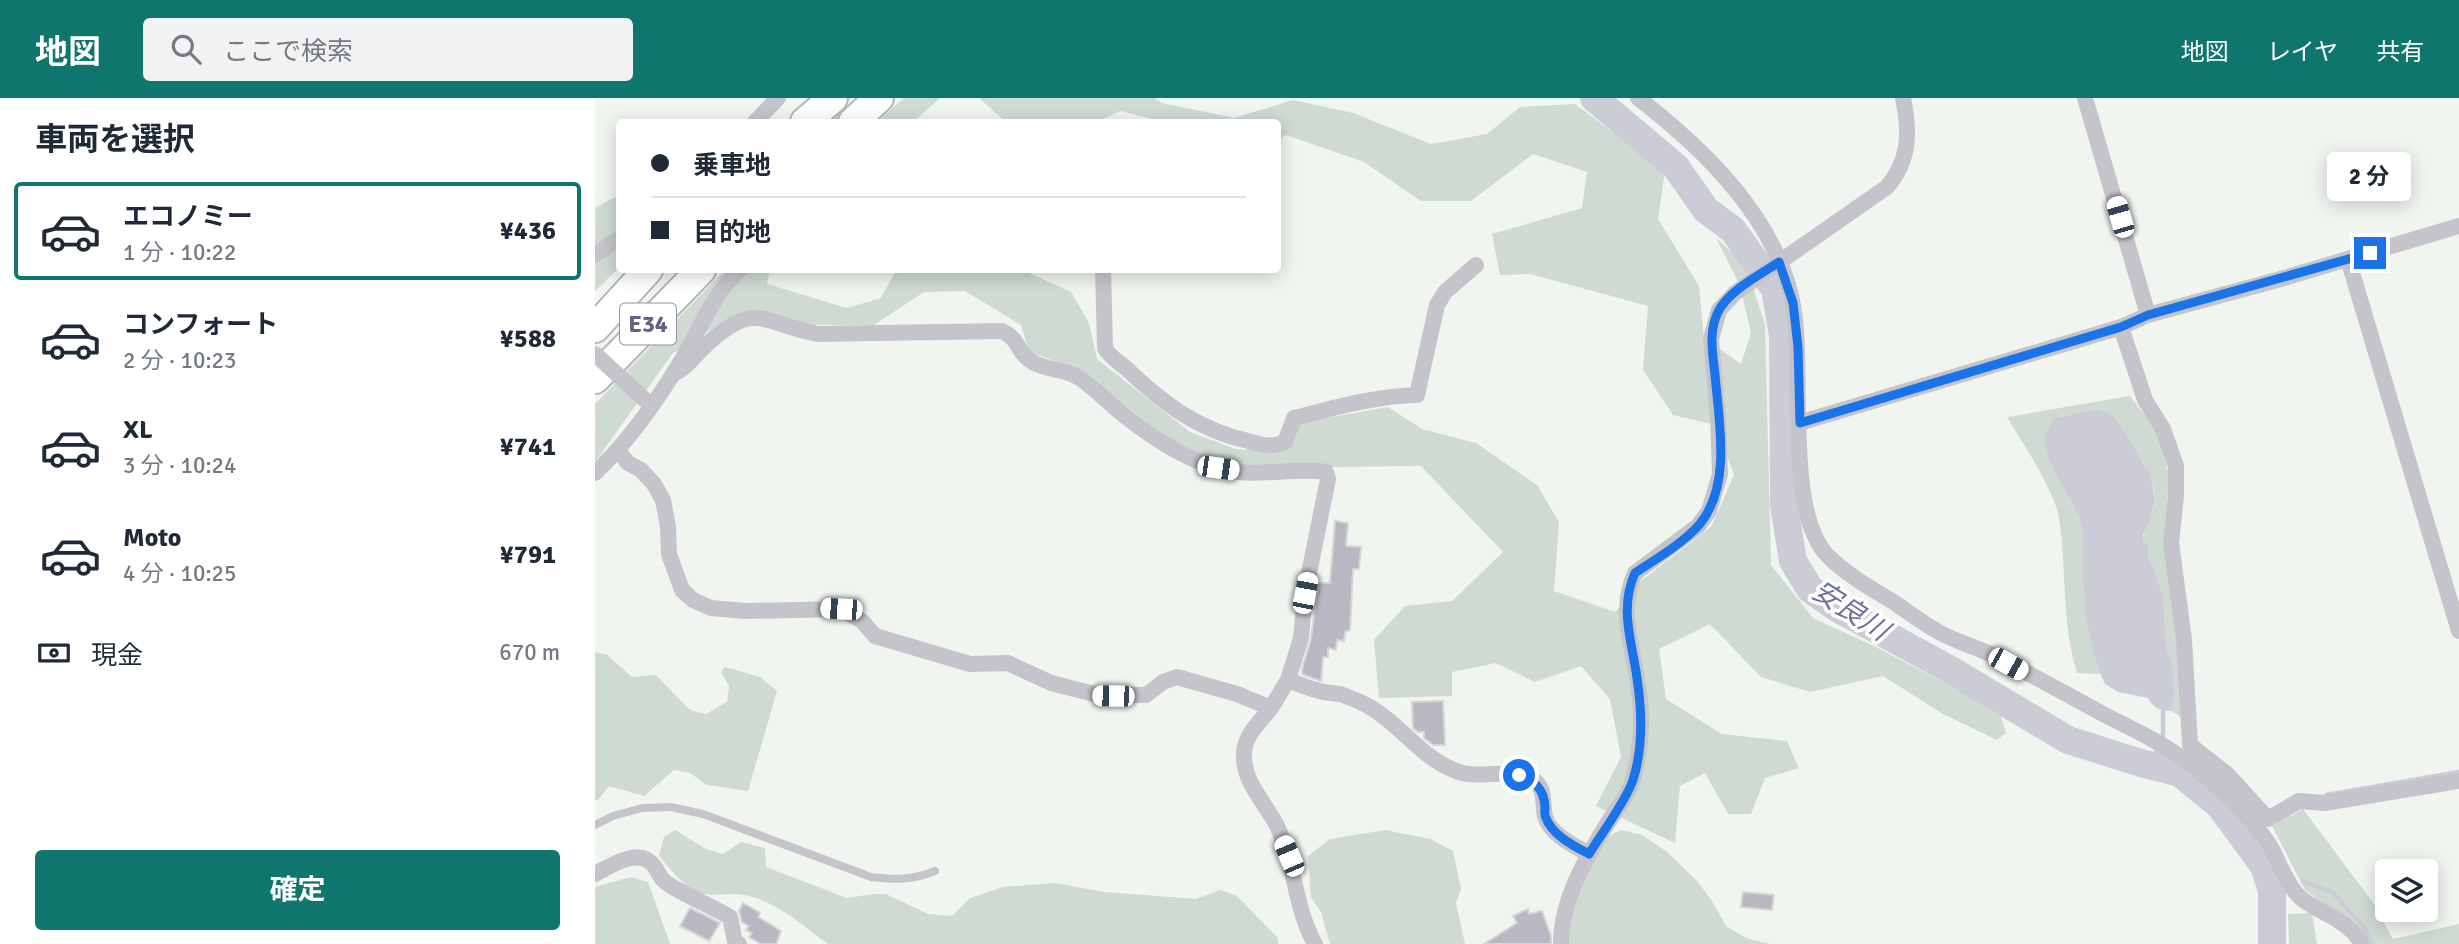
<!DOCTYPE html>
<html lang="ja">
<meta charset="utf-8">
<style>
body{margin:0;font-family:Signika,"Noto Sans JP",sans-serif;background:#f2f2f3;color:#1f2937;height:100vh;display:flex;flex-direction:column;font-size:26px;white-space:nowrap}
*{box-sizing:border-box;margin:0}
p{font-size:23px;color:#747a83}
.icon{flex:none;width:38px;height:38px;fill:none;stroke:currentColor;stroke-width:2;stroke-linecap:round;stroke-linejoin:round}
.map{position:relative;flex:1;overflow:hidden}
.details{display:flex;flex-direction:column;background:#fff;width:595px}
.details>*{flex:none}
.hud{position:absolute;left:21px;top:21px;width:665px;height:154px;border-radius:7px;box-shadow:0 4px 18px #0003;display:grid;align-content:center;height:154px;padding:0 35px;background:#fff}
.buttons{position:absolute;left:1780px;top:761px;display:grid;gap:14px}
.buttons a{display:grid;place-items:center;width:63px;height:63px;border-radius:7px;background:#fff;box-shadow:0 4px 18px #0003;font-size:35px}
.end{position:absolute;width:32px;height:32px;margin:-16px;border:9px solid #1a73e8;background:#fff;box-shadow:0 0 0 4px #fff}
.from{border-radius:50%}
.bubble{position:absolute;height:49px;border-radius:7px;background:#fff;box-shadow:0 4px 18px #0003;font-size:23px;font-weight:700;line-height:49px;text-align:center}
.car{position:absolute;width:21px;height:42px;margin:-21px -10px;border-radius:9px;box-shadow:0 0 5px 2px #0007;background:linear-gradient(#fff 24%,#345 0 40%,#fff 0 76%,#345 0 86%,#fff 0)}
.hud b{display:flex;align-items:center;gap:24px;height:66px;font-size:26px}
.hud b+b{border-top:2px solid #e0e1e3}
.hud i{width:18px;height:18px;background:#1f2937}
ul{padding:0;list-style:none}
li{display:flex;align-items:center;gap:21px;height:98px;margin:0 14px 10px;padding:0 21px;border:4px solid transparent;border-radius:7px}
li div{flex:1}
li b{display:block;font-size:26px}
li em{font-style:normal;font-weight:700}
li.selected{border-color:#0f766e}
li>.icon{width:63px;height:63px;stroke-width:1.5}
h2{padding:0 35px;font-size:32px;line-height:84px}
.pay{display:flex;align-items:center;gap:18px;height:77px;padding:0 35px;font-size:26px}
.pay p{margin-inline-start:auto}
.button{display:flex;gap:14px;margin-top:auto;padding:14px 35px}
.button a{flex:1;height:80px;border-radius:7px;background:#0f766e;color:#fff;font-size:28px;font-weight:700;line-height:80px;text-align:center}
header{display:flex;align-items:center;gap:42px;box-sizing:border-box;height:98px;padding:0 35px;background:#0f766e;color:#fff}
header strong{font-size:33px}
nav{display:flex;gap:38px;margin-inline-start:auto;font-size:24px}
.search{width:490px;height:63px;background:#f2f2f3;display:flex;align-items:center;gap:18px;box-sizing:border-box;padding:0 24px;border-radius:7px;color:#747a83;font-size:26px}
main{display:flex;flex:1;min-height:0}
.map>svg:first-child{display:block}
.green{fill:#cfdad3}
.water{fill:#ccccd7}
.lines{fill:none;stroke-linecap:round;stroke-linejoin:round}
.stream{stroke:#ccccd7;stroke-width:4.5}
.river{stroke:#ccccd7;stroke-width:28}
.building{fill:#b9b8c2;stroke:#d4d6d3;stroke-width:2}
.minor-tunnel{stroke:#cfd0d5;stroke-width:16;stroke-dasharray:16 8;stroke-linecap:butt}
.motorway-casing{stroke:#b8b6bd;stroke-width:32}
.service{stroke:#c6c4cb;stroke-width:8}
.minor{stroke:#c6c4cb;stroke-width:16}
.motorway{stroke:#fff;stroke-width:28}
.minor-bridge{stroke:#c6c4cb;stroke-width:16}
.route{stroke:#1a73e8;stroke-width:9}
.labels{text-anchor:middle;stroke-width:7;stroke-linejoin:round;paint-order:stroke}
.shield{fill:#fff;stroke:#9590a9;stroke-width:2}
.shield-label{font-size:24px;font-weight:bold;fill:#686184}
.water-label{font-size:28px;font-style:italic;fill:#716f9e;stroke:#fff}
</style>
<header>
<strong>地図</strong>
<div class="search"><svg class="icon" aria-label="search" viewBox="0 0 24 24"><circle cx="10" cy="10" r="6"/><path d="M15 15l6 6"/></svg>ここで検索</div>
<nav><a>地図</a><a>レイヤ</a><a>共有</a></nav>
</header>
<main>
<section class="details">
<h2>車両を選択</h2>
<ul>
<li class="selected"><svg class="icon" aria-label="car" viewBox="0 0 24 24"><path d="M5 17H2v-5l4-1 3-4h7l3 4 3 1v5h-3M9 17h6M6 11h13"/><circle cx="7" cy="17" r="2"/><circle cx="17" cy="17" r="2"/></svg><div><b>エコノミー</b><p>1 分 · 10:22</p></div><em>¥436</em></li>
<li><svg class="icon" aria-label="car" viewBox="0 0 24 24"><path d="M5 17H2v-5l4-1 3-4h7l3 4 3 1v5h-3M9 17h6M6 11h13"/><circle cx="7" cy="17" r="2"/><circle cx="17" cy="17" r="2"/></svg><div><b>コンフォート</b><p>2 分 · 10:23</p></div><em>¥588</em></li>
<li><svg class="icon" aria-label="car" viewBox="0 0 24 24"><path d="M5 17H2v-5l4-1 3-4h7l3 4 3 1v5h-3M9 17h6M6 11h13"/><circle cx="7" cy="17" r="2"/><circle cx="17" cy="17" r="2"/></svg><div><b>XL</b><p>3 分 · 10:24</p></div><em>¥741</em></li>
<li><svg class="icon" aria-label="car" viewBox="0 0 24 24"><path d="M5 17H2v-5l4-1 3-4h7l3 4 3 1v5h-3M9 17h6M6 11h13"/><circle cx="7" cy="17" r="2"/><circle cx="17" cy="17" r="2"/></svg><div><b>Moto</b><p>4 分 · 10:25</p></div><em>¥791</em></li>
</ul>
<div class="pay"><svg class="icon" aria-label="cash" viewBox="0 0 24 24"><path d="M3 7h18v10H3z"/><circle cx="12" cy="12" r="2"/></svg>現金<p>670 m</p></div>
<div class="button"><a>確定</a></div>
</section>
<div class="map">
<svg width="1864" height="846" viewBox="0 0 1864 846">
<rect width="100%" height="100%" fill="#f1f5f0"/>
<g class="green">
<path d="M 309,0 L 345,0 L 318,24 L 282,24 Z"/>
<path d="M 384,0 L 559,0 L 567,5 L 639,20 L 698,2 L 758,15 L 836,46 L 892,36 L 925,9 L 980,6 L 1070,73 L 1063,121 L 1104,188 L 1109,240 L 1146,266 L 1156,235 L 1145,188 L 1121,140 L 1150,166 L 1170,226 L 1176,467 L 1218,520 L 1279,548 L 1404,613 L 1411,635 L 1402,642 L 1348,616 L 1288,578 L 1215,594 L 1166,579 L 1115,526 L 1064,551 L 1071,601 L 1127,636 L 1192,643 L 1204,670 L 1170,680 L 1156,716 L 1133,716 L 1110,675 L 1085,688 L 1080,745 L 1001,708 L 1026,659 L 1015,601 L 986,568 L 940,584 L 901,565 L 857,574 L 857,598 L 784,600 L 779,542 L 810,508 L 857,503 L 908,454 L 826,368 L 660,370 L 623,365 L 579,346 L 482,271 L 434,254 L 426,227 L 370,193 L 329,194 L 279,227 L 213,227 L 162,215 L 141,216 L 78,255 L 0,364 L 0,306 L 130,172 L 175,172 L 172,186 L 252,210 L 286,200 L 301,172 L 427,172 L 476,194 L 494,225 L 502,261 L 595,334 L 641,351 L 685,354 L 698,344 L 703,325 L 793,309 L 827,331 L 881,345 L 942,387 L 964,424 L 959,493 L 1020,514 L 1047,482 L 1116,429 L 1139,377 L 1121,327 L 1078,317 L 1048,272 L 1053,208 L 935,176 L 905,177 L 897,136 L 987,110 L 992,74 L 938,56 L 876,103 L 826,103 L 769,64 L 691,37 L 683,43 L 682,24 L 570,24 L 525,13 L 502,24 L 415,24 L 410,23 Z"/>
<path d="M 24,97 L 24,170 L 0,193 L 0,110 Z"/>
<path d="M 1535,298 L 1565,337 L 1574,378 L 1569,448 L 1583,508 L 1581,539 L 1587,574 L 1588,620 L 1576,613 L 1580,594 L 1578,571 L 1572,551 L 1568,500 L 1562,477 L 1553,460 L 1553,446 L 1548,444 C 1548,430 1559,417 1560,402 C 1560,363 1525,336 1500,311 L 1459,320 C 1454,328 1450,336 1450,346 C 1453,370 1475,398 1484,420 C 1491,438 1487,461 1488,480 C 1490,512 1497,545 1505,576 L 1482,575 C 1466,522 1472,473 1464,420 C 1459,391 1428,346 1412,319 Z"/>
<path d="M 0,554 L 11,556 L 37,579 L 61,577 L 95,612 L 111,616 L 132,604 L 134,588 L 126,574 L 130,569 L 165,579 L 182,593 L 153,693 L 112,687 L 95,675 L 79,672 L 49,698 L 14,688 L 3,702 L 0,702 Z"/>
<path d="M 1708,711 L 1779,806 L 1798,841 L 1864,826 L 1864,846 L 1771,846 L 1763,832 L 1710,792 L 1677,728 Z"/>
<path d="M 80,732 L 111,751 L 128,756 L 146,744 L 170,750 L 171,769 L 252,800 L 278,796 L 291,796 L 333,816 L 357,818 L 375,800 L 408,789 L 460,785 L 510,794 L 601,801 L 625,792 L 642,798 L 683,840 L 683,846 L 233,846 C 211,830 189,810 164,801 C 140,792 130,799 110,796 C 93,794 74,770 64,758 L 69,739 Z"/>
<path d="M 790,732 L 835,741 L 858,753 L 866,791 L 861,805 L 870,846 L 735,846 L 726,814 L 716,799 L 713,758 L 735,741 Z"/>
<path d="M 1027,732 L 1047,737 L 1071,753 L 1102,783 L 1117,803 L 1131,828 L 1151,840 L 1175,846 L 974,846 C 970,821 996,759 1013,740 C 1016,736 1022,734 1027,732 Z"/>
<path d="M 36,779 L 53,784 L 75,846 L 0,846 L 0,789 Z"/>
<path d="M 1717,815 L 1722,846 L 1694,846 L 1693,816 Z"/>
</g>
<path class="water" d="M 1500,311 L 1512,315 L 1522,322 L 1556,377 L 1560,402 L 1555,423 L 1548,437 L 1548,444 L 1553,446 L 1553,460 L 1562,477 L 1568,500 L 1572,551 L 1578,571 L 1580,594 L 1576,613 C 1564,613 1559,610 1553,600 L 1523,594 L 1510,586 C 1495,555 1490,514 1488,480 C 1486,461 1491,438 1484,420 C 1475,398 1453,370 1450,346 C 1449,336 1454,328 1459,320 Z"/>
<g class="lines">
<g class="stream">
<path d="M 1568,613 L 1568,639"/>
<path d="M 1561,654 L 1585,675"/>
<path d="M 1731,697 L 1864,674"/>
<path d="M 1708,783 L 1737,794 L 1768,828 L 1777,846"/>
</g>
<path class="river" d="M 999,0 L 1081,69 L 1111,112 L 1138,132 L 1180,191 L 1188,238 L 1189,407 L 1198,463 L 1215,491 L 1242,510 L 1354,571 L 1473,642 L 1546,665 L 1585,675 L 1625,708 L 1669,768 L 1677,793 L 1677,846"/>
</g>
<g class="building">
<path d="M 740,423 L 753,425 L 751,448 L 766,449 L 764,471 L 758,471 L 755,532 L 750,534 L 749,543 L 742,542 L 741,552 L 733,550 L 733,559 L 728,559 L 726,583 L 707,576 L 707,571 L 716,541 L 723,485 L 735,485 Z"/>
<path d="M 848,603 L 850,647 L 838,647 L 829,640 L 829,634 L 823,634 L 818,630 L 817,604 Z"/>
<path d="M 1148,794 L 1179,797 L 1177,812 L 1146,809 Z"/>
<path d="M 148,805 L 165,815 L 163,819 L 186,833 L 181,846 L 166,846 L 154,839 L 157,835 L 151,832 L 154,828 L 147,824 L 144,813 Z"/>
<path d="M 95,810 L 125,825 L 114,843 L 85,828 Z"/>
<path d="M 933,811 L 934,816 L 947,813 L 956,838 L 956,846 L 889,846 L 922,825 L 918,818 Z"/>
</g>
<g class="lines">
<path class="minor-tunnel" d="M 214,0 L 244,24"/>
<defs>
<g id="motorway">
<path d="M 210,24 L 238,0"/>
<path d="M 258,24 L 284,0"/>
<path d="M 0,230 L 53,172"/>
<path d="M 0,281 L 106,172"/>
</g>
</defs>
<use href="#motorway" class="motorway-casing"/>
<path class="service" d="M 0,727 L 18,718 L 47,710 L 76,709 L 108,716 L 276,779 C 300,782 318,782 340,773"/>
<g class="minor">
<path d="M 1043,0 C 1109,51 1182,121 1198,207 C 1210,270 1189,414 1233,458 C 1251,476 1275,490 1297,503 C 1312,513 1326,524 1342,533 C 1357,542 1375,547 1391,554 C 1431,573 1469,595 1508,616 C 1535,630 1566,644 1591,663 C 1621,686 1649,712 1672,743 C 1683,759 1688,780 1701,795 C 1714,812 1756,821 1766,846"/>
<path d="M 1490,0 L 1553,217"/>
<path d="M 160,24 L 183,0"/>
<path d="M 0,157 L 24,140"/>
<path d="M 1753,161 L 1864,533"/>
<path d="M 508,172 L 510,250 C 516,261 525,264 533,272 C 570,307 604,332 653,343 C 668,347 676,350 690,344 L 699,320 C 739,310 780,298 822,297 L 842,207 L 850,194 L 881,167"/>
<path d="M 1526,229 L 1550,302 L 1568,331 L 1581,368 L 1581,397 L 1576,445 L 1589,541 L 1595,647 L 1632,676 L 1673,721 L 1704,703 L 1729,705 L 1864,683"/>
<path d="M 1204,325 L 1526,229 L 1553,217 L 1682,182 L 1864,128"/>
<path d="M 23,353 L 33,365 L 46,372 L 59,386 L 68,402 L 73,429 L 74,456 L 87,492 L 98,502 L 116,510 L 150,513 L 246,511 L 267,523 L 280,538 L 375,566 L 413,565 L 456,585 L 503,597 L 551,597 L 568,584 L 582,579 L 642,596 L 676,610 L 693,582 L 706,540 L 710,495 L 733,381 L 731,374 C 695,369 661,380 625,371 C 591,362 558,340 531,319 C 515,307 502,292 486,281 C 471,270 450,273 436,263 C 421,254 426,242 407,233 L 223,236 C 165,225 161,201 110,248 C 98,259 92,270 78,276"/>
<path d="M 0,375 C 35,342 62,303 86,263 C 105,232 118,195 145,172"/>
<path d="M 693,582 C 703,586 713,590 724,593 C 731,595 738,595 745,596 C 754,599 766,604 775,609 C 806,627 826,660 861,673 C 885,683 918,667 940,683 C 951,692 947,706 950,718 C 954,736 980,748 994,756"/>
<path d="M 676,610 C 665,624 650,636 649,655 C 647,683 670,704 682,728 C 700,766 700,811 720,846"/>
<path d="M 0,776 C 16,768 44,748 59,768 C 66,777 64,781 76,788 C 95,799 115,808 135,819 L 140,844 L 144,846"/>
<path d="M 966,846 C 966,801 991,760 1014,723 C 1022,711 1034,696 1038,681 C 1047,649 1048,613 1042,580 C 1036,544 1024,510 1040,475 L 1103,428 L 1114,413 L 1125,376 L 1123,320 L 1116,241 L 1124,212 L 1140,195 L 1292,89 C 1315,62 1315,34 1308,0"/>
</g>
<use href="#motorway" class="motorway"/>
<path class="minor-bridge" d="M 0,256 L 50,302"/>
</g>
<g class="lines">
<path class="route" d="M 924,677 C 940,683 949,691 950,709 C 950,713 949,717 951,720 C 957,737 979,748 994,756 C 1006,737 1032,701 1038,682 C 1048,650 1047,613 1042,580 C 1037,544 1024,510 1040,475 C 1061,461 1087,446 1104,427 C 1137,388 1124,324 1120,277 C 1118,256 1113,234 1123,214 C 1134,192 1165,177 1184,164 L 1198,205 L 1203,249 L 1205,325 L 1526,229 L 1553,217 L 1775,155"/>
</g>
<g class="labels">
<rect class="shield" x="25" y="205.5" width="56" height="41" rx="5"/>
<g class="shield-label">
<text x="53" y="234">E34</text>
</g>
<g class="water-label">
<text transform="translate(1256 512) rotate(33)" y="10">安良川</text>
</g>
</g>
</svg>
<div class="buttons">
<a><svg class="icon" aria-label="layers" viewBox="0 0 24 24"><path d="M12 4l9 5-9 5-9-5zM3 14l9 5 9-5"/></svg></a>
</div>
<i class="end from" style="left:924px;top:677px"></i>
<i class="end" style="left:1775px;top:155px"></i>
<div class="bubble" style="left:1732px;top:54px;width:84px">2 分</div>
<i class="car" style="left:1525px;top:119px;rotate:344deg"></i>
<i class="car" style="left:623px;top:370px;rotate:98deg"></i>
<i class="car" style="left:710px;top:495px;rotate:11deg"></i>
<i class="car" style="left:246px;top:511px;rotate:273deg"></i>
<i class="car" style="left:1413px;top:566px;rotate:119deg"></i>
<i class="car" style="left:518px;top:598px;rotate:271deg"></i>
<i class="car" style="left:694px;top:758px;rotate:337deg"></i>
<div class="hud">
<b><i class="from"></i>乗車地</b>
<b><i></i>目的地</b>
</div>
</div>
</main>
